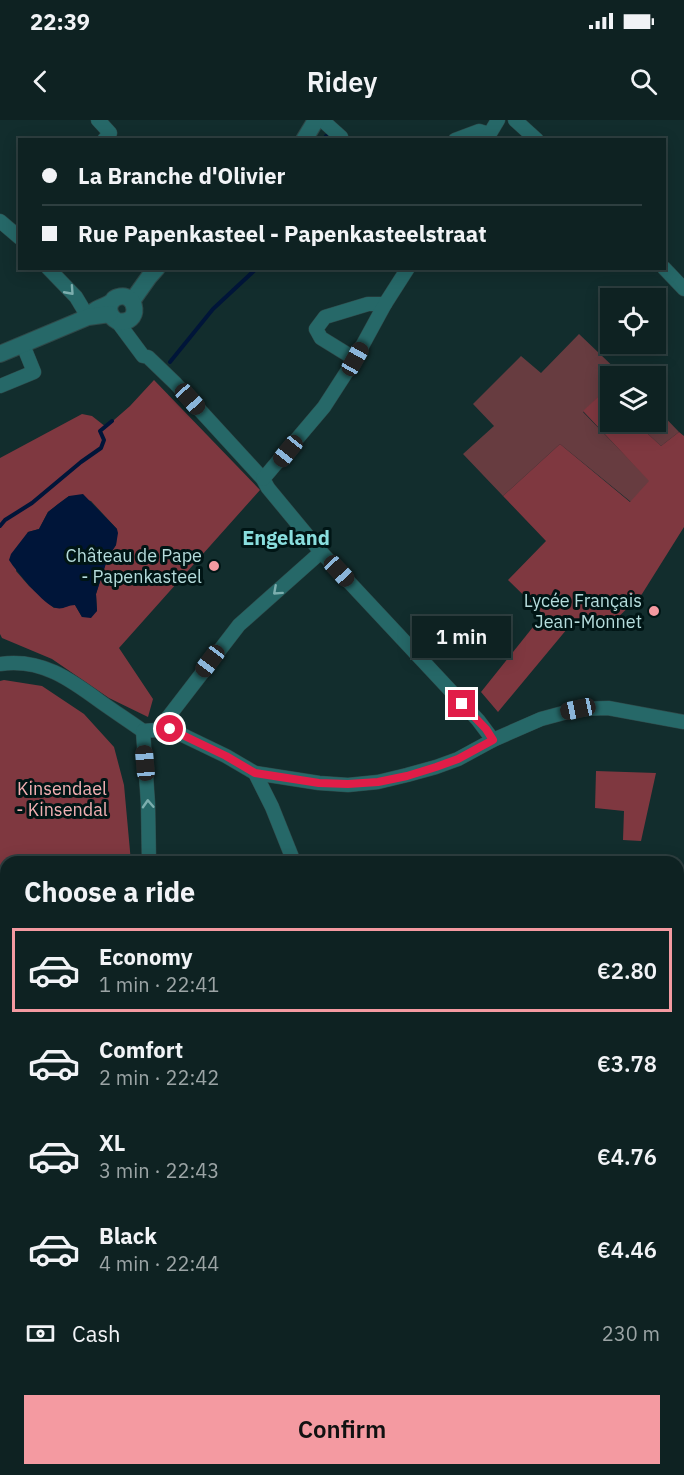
<!DOCTYPE html>
<meta charset="utf-8">
<style>
body{margin:0;font-family:"IBM Plex Sans",sans-serif;background:#172a2a;color:#f1f3f6;height:100vh;display:flex;flex-direction:column;font-size:22px;white-space:nowrap}
*{box-sizing:border-box;margin:0}
p{font-size:20px;color:#9ba4a5}
.icon{flex:none;width:33px;height:33px;fill:none;stroke:currentColor;stroke-width:2;stroke-linecap:round;stroke-linejoin:round}
.map{position:relative;flex:1;overflow:hidden}
.side{position:absolute;left:0px;top:736px;width:684px;height:620px;display:flex;flex-direction:column;background:#0e2222;border-radius:18px 18px 0 0;box-shadow:0 3px 15px #0003,0 0 0 2px #2e3f40}
.side>*{flex:none}
.guide{position:absolute;left:18px;top:18px;width:648px;height:132px;border-radius:0px;box-shadow:0 3px 15px #0003,0 0 0 2px #2e3f40;display:grid;align-content:center;height:132px;padding:0 24px;background:#0e2222}
.tools{position:absolute;left:600px;top:168px;display:grid;gap:12px}
.tools a{display:grid;place-items:center;width:66px;height:66px;border-radius:0px;background:#0e2222;box-shadow:0 3px 15px #0003,0 0 0 2px #2e3f40;font-size:30px}
.end{position:absolute;width:27px;height:27px;margin:-14px;border:8px solid #e11d48;background:#fff;box-shadow:0 0 0 3px #fff}
.from{border-radius:50%}
.bubble{position:absolute;height:42px;border-radius:0px;background:#0e2222;box-shadow:0 3px 15px #0003,0 0 0 2px #2e3f40;font-size:20px;font-weight:600;line-height:42px;text-align:center}
.car{position:absolute;width:18px;height:36px;margin:-18px -9px;border-radius:8px;box-shadow:0 0 4px 2px #0007;background:linear-gradient(#222 24%,#8ab4d8 0 40%,#222 0 76%,#8ab4d8 0 86%,#222 0)}
.guide b{display:flex;align-items:center;gap:21px;height:57px;font-size:22px}
.guide b+b{border-top:2px solid #2e3f40}
.guide i{width:15px;height:15px;background:#f1f3f6}
ul{padding:0;list-style:none}
li{display:flex;align-items:center;gap:18px;height:84px;margin:0 12px 9px;padding:0 12px;border:3px solid transparent;border-radius:0px}
li div{flex:1}
li b{display:block;font-size:22px}
li em{font-style:normal;font-weight:600}
li.current{border-color:#f49aa1}
li>.icon{width:54px;height:54px;stroke-width:1.5}
h2{padding:0 24px;font-size:27px;line-height:72px}
.pay{display:flex;align-items:center;gap:15px;height:66px;padding:0 24px;font-size:22px}
.pay p{margin-inline-start:auto}
.button{display:flex;gap:12px;margin-top:auto;padding:12px 24px}
.button a{flex:1;height:69px;border-radius:0px;background:#f49aa1;color:#111;font-size:24px;font-weight:600;line-height:69px;text-align:center}
.status{display:flex;justify-content:space-between;align-items:center;height:42px;padding:0 30px;background:#0e2222;direction:ltr}
.status svg{height:16px;fill:currentColor}
header{display:flex;justify-content:space-between;align-items:center;height:78px;padding:0 24px;background:#0e2222;font-size:27px;font-weight:600}
.map>svg:first-child{display:block}
.green{fill:#673c40}
.forest{fill:#7f3840;fill-rule:evenodd}
.water{fill:#001539}
.lines{fill:none;stroke-linecap:round;stroke-linejoin:round}
.stream{stroke:#001539;stroke-width:4}
.minor-casing{stroke:#2f4949;stroke-width:15}
.secondary-casing{stroke:#2f4949;stroke-width:18}
.minor{stroke:#266868;stroke-width:14}
.secondary{stroke:#266868;stroke-width:16}
.rail{stroke:#709292;stroke-width:4;stroke-dasharray:9 4.5;stroke-linecap:butt}
.oneway{stroke:#7caeae}
.route{stroke:#e11d48;stroke-width:8}
.poi-dot{fill:#f49aa1;stroke:#001515;stroke-width:2}
.labels{text-anchor:middle;stroke-width:6;stroke-linejoin:round;paint-order:stroke}
.poi-label{font-size:18px;fill:#b5dcdc;stroke:#001515;text-anchor:end}
.park-label{font-size:18px;fill:#f2b0b3;stroke:#001515}
.neighbourhood-label{font-size:20px;font-weight:bold;fill:#89dede;stroke:#001515}
</style>
<div class="status"><b>22:39</b><svg viewBox="0 0 49 12"><path d="M0 12V9h3v3zM5 12V6h3v6zM10 12V3h3v9zM15 12V0h3v12zM26 1h20v11H26zM47 4h2v5h-2z"/></svg></div>
<header><svg class="icon" aria-label="back" viewBox="0 0 24 24"><path d="M15 5l-7 7 7 7"/></svg>Ridey<svg class="icon" aria-label="search" viewBox="0 0 24 24"><circle cx="10" cy="10" r="6"/><path d="M15 15l6 6"/></svg></header>
<div class="map">
<svg width="684" height="1355" viewBox="0 0 684 1355">
<rect width="100%" height="100%" fill="#122d2d"/>
<g class="green">
<path d="M 579,214 L 623,256 L 610,256 L 610,278 L 604,271 L 583,292 L 650,361 L 631,382 L 560,324 L 503,376 L 463,334 L 494,306 L 473,284 L 521,236 L 541,253 Z"/>
<path d="M 656,288 L 679,312 L 661,326 L 635,302 L 656,302 Z"/>
<path d="M 0,1116 L 6,1132 L 6,1341 L 0,1339 Z"/>
</g>
<g class="forest">
<path d="M 154,260 L 260,370 L 119,528 L 153,579 L 148,597 L 109,578 L 52,539 L 2,518 L 0,514 L 0,338 L 82,294 L 92,296 L 106,307 L 130,286 ZM 69,376 L 91,381 L 117,409 L 116,425 L 108,437 L 96,474 L 97,491 L 82,497 L 75,485 L 71,484 L 54,488 L 29,466 L 16,451 L 28,412 L 39,409 L 48,392 Z"/>
<path d="M 604,271 L 610,278 L 610,302 L 635,302 L 661,326 L 679,312 L 684,316 L 684,407 L 642,474 L 607,508 L 597,496 L 567,502 L 567,509 L 498,592 L 481,572 L 533,507 L 549,500 L 508,460 L 546,421 L 503,376 L 560,324 L 630,382 L 649,361 L 583,291 Z"/>
<path d="M 4,560 L 42,566 L 84,594 L 114,627 L 124,665 L 131,742 L 6,742 L 6,1190 L 0,1188 L 0,561 Z"/>
<path d="M 596,651 L 656,653 L 641,721 L 623,720 L 624,691 L 595,688 Z"/>
<path d="M 684,919 L 684,1177 L 678,1179 L 678,928 Z"/>
<path d="M 78,1350 L 157,1350 L 151,1355 L 76,1355 Z"/>
<path d="M 296,1350 L 386,1350 L 383,1355 L 293,1355 Z"/>
</g>
<path class="water" d="M 83,374 L 117,409 L 118,413 L 116,425 L 108,437 L 96,474 L 97,491 L 91,498 L 82,497 L 75,485 C 68,485 63,490 56,488 C 45,486 16,451 9,440 L 11,434 L 28,412 L 39,409 L 48,392 L 58,384 L 69,376 Z"/>
<g class="lines">
<g class="stream">
<path d="M 325,20 L 326,16"/>
<path d="M 170,242 L 213,189 L 257,148"/>
<path d="M 0,406 L 5,400 L 32,383 L 81,342 L 101,328 L 104,320 L 100,311 L 112,301"/>
<path d="M 0,793 L 6,802"/>
</g>
<defs>
<g id="minor">
<path d="M 98,0 L 110,13 L 104,20"/>
<path d="M 322,0 L 341,17 L 342,20"/>
<path d="M 515,0 L 537,20"/>
<path d="M 455,20 L 479,11 L 489,14"/>
<path d="M 486,20 L 498,0"/>
<path d="M 0,101 L 20,118"/>
<path d="M 48,148 L 76,177 L 88,197"/>
<path d="M 664,148 L 684,169"/>
<path d="M 117,201 L 143,236 L 148,237 L 175,263 L 263,359 L 268,368 L 321,432 L 478,600 L 493,620"/>
<path d="M 355,239 L 321,218 L 316,209 L 325,197 L 368,184 L 385,184"/>
<path d="M 0,266 L 34,252 L 23,225"/>
<path d="M 263,359 L 324,287 L 355,239 L 385,184 L 408,148"/>
<path d="M 0,544 C 41,538 70,559 101,582 C 115,592 129,601 143,611"/>
<path d="M 158,609 L 169,596 L 239,505 L 321,432"/>
<path d="M 143,611 L 170,609 L 226,636 L 255,653 L 319,663 L 348,665 L 378,662 L 407,655 L 436,647 L 458,639 L 493,620 L 541,599 L 578,589 L 608,588 L 684,602"/>
<path d="M 143,611 L 148,684 L 149,742"/>
<path d="M 255,653 L 272,687 L 294,742"/>
<path d="M 678,1226 L 684,1225"/>
<path d="M 678,1294 L 684,1302"/>
<path d="M 182,1350 L 185,1355"/>
<path d="M 543,1355 L 546,1350"/>
</g>
<g id="secondary">
<path d="M 304,20 L 316,0"/>
<path d="M 132,181 L 149,157 L 157,148"/>
<path d="M 93,192 C 98,187 104,187 110,183 C 116,179 111,179 118,177 C 137,171 143,206 117,201 C 110,197 108,191 110,184"/>
<path d="M 0,234 L 88,197 L 110,194"/>
</g>
</defs>
<use href="#minor" class="minor-casing"/>
<use href="#secondary" class="secondary-casing"/>
<use href="#minor" class="minor"/>
<use href="#secondary" class="secondary"/>
<g class="rail">
<path d="M 678,907 L 684,898"/>
<path d="M 391,1355 L 394,1350"/>
<path d="M 408,1355 L 411,1350"/>
</g>
</g>
<defs><path id="oneway-chevron" d="M-2-3.5L2.5 0L-2 3.5" fill="none" stroke-width="1.6" stroke-linecap="round" stroke-linejoin="round" transform="scale(1.5)"/></defs>
<g class="oneway">
<use href="#oneway-chevron" transform="translate(70 171) rotate(48)"/>
<use href="#oneway-chevron" transform="translate(277 471) rotate(138)"/>
<use href="#oneway-chevron" transform="translate(148 684) rotate(-93)"/>
</g>
<g class="lines">
<path class="route" d="M 170,609 L 226,636 L 255,653 L 319,663 L 348,664 L 378,662 L 407,656 L 436,647 L 458,639 L 493,620 L 486,609 L 462,584"/>
</g>
<g class="poi-dot">
<circle cx="214" cy="446" r="6"/>
<circle cx="654" cy="491" r="6"/>
</g>
<g class="labels">
<g class="poi-label">
<text x="202" y="442">Château de Pape<tspan x="202" dy="21">- Papenkasteel</tspan></text>
<text x="642" y="487">Lycée Français<tspan x="642" dy="21">Jean-Monnet</tspan></text>
</g>
<g class="park-label">
<text x="62" y="675">Kinsendael<tspan x="62" dy="21">- Kinsendal</tspan></text>
</g>
<g class="neighbourhood-label">
<text x="286" y="425">Engeland</text>
</g>
</g>
</svg>
<div class="tools">
<a><svg class="icon" aria-label="locate" viewBox="0 0 24 24"><circle cx="12" cy="12" r="6"/><path d="M12 2v4M12 18v4M2 12h4M18 12h4"/></svg></a>
<a><svg class="icon" aria-label="layers" viewBox="0 0 24 24"><path d="M12 4l9 5-9 5-9-5zM3 14l9 5 9-5"/></svg></a>
</div>
<i class="end from" style="left:170px;top:609px"></i>
<i class="end" style="left:462px;top:584px"></i>
<div class="bubble" style="left:412px;top:496px;width:99px">1 min</div>
<i class="car" style="left:355px;top:239px;rotate:29deg"></i>
<i class="car" style="left:190px;top:279px;rotate:138deg"></i>
<i class="car" style="left:288px;top:331px;rotate:219deg"></i>
<i class="car" style="left:339px;top:451px;rotate:137deg"></i>
<i class="car" style="left:210px;top:541px;rotate:217deg"></i>
<i class="car" style="left:578px;top:589px;rotate:258deg"></i>
<i class="car" style="left:145px;top:643px;rotate:355deg"></i>
<div class="guide">
<b><i class="from"></i>La Branche d'Olivier</b>
<b><i></i>Rue Papenkasteel - Papenkasteelstraat</b>
</div>
<section class="side">
<h2>Choose a ride</h2>
<ul>
<li class="current"><svg class="icon" aria-label="car" viewBox="0 0 24 24"><path d="M5 17H2v-5l4-1 3-4h7l3 4 3 1v5h-3M9 17h6M6 11h13"/><circle cx="7" cy="17" r="2"/><circle cx="17" cy="17" r="2"/></svg><div><b>Economy</b><p>1 min · 22:41</p></div><em>€2.80</em></li>
<li><svg class="icon" aria-label="car" viewBox="0 0 24 24"><path d="M5 17H2v-5l4-1 3-4h7l3 4 3 1v5h-3M9 17h6M6 11h13"/><circle cx="7" cy="17" r="2"/><circle cx="17" cy="17" r="2"/></svg><div><b>Comfort</b><p>2 min · 22:42</p></div><em>€3.78</em></li>
<li><svg class="icon" aria-label="car" viewBox="0 0 24 24"><path d="M5 17H2v-5l4-1 3-4h7l3 4 3 1v5h-3M9 17h6M6 11h13"/><circle cx="7" cy="17" r="2"/><circle cx="17" cy="17" r="2"/></svg><div><b>XL</b><p>3 min · 22:43</p></div><em>€4.76</em></li>
<li><svg class="icon" aria-label="car" viewBox="0 0 24 24"><path d="M5 17H2v-5l4-1 3-4h7l3 4 3 1v5h-3M9 17h6M6 11h13"/><circle cx="7" cy="17" r="2"/><circle cx="17" cy="17" r="2"/></svg><div><b>Black</b><p>4 min · 22:44</p></div><em>€4.46</em></li>
</ul>
<div class="pay"><svg class="icon" aria-label="cash" viewBox="0 0 24 24"><path d="M3 7h18v10H3z"/><circle cx="12" cy="12" r="2"/></svg>Cash<p>230 m</p></div>
<div class="button"><a>Confirm</a></div>
</section>
</div>
